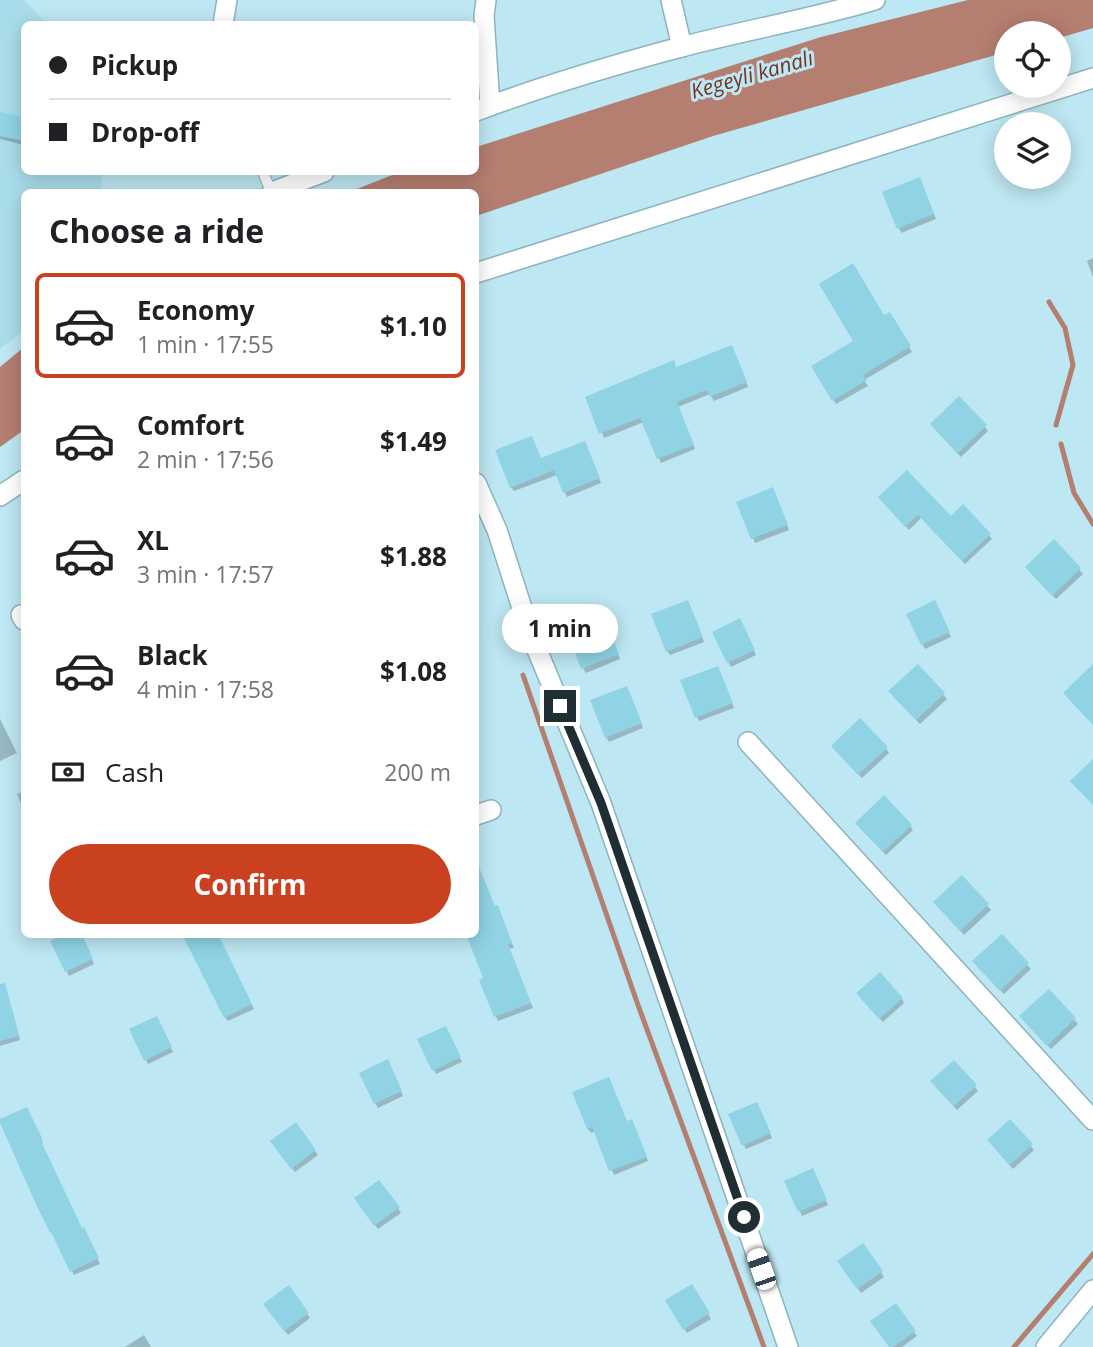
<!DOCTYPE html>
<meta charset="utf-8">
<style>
body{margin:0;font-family:"Open Sans",sans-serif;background:#f6f6f6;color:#202124;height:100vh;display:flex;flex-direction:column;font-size:26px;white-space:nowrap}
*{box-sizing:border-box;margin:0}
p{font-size:23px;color:#757577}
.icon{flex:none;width:38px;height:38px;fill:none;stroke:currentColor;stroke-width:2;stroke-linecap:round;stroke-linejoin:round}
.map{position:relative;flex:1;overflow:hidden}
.sheet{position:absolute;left:21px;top:189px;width:458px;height:749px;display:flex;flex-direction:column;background:#fff;border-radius:10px;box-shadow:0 4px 18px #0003}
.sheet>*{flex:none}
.top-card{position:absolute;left:21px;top:21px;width:458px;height:154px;border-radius:10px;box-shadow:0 4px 18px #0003;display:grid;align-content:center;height:154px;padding:0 28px;background:#fff}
.tools{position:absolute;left:994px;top:21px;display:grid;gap:14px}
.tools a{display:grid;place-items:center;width:77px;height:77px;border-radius:50%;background:#fff;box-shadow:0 4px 18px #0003;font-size:35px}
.end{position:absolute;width:32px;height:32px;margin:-16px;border:9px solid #1e2e32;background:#fff;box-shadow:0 0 0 4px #fff}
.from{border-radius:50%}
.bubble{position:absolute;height:49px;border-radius:24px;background:#fff;box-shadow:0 4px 18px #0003;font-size:23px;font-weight:700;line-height:49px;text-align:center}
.car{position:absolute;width:21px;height:42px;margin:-21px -10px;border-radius:9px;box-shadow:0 0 5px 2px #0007;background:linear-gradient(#fff 24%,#345 0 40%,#fff 0 76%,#345 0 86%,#fff 0)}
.top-card b{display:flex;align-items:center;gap:24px;height:66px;font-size:26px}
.top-card b+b{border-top:2px solid #e0e0e0}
.top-card i{width:18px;height:18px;background:#202124}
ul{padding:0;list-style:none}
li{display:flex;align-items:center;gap:21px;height:105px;margin:0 14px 10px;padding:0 14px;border:4px solid transparent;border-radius:10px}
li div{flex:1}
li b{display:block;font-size:26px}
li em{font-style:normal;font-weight:700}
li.active{border-color:#ca411f}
li>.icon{width:63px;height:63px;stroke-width:1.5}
h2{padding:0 28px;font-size:32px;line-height:84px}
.pay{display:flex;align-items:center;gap:18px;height:77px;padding:0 28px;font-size:26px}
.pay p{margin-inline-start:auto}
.primary-button{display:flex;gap:14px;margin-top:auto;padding:14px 28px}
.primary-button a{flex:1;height:80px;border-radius:42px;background:#ca411f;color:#fff;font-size:28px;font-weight:700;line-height:80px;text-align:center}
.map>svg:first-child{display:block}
.built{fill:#a9dcea}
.water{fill:#b47e70}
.shadow{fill:#0003}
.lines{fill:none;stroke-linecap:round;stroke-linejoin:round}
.stream{stroke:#b47e70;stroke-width:5}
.building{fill:#90d3e5}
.service-casing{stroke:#8cb4bf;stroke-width:12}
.minor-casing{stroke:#8cb4bf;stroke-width:22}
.service{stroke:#fff;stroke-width:10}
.minor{stroke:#fff;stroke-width:19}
.route{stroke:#1e2e32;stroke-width:9}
.labels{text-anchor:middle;stroke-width:6;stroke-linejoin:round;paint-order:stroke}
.water-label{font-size:21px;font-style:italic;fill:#783322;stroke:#bde7f2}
</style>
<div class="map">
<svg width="1093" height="1347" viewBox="0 0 1093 1347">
<rect width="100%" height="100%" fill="#bde7f2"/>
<path class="built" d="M 0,0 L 24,0 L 47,24 L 24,24 L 24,172 L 103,172 L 100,192 L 24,192 L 24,330 L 0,349 Z"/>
<g class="water">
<path d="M 968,0 L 1093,0 L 1093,28 L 1059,38 L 1059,33 L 1006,33 L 1006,52 L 713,136 L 476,216 L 476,192 L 349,192 L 400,172 L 476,172 L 476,147 L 821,37 Z"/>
<path d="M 24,347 L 24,430 L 0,447 L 0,367 Z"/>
</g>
<g class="shadow">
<path d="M 0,114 L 24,119 L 24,145 L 0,139 Z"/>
<path d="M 922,184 L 936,219 L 901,233 L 899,228 Z"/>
<path d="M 1093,258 L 1093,277 L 1087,261 Z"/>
<path d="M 889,314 L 912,352 L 864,380 L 868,386 L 836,404 L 814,367 L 855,342 Z"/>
<path d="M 734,352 L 748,387 L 714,401 L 710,394 L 678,407 L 695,449 L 661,463 L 644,422 L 604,438 L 587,398 Z"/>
<path d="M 985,427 L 988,431 L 961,457 L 935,429 Z"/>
<path d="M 587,447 L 601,483 L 567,497 L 557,475 L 514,491 L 511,487 L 541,460 Z"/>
<path d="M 775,494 L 789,530 L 755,543 L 738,503 Z"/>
<path d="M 880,498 L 951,518 L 989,535 L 992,539 L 965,564 L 921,518 L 909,530 Z"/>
<path d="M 1054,541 L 1083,574 L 1056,599 L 1029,571 Z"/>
<path d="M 934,603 L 951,637 L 925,649 L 908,615 Z"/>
<path d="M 690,606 L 704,642 L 670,655 L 667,651 Z"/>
<path d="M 740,620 L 756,655 L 731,667 L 714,633 Z"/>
<path d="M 606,623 L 620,659 L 586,673 L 583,668 Z"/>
<path d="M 918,666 L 947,699 L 920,724 L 893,696 Z"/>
<path d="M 720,672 L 734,708 L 699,721 L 697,717 Z"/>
<path d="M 629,692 L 643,728 L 609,742 L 606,737 Z"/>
<path d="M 0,719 L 17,753 L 0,761 Z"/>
<path d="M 886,748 L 889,753 L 862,778 L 835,750 Z"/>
<path d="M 24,791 L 24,810 L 17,794 Z"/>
<path d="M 910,826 L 913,830 L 886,855 L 860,828 Z"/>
<path d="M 476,860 L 495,908 L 499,912 L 514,948 L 509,949 L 533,1008 L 498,1021 L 481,981 L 485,979 L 476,934 Z"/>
<path d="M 962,877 L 991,910 L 964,935 L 935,903 Z"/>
<path d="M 80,934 L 94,964 L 69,976 L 52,942 Z"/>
<path d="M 216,934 L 254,1009 L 228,1021 L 225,1017 Z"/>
<path d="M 1001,936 L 1031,969 L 1004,994 L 977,966 Z"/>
<path d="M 1049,991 L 1078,1024 L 1051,1049 L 1024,1021 Z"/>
<path d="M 861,998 L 902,999 L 904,1003 L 883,1022 Z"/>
<path d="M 0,1007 L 12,1009 L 20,1040 L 0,1046 Z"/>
<path d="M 157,1018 L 173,1052 L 148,1064 L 131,1030 Z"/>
<path d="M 447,1032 L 462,1062 L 436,1074 L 434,1070 Z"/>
<path d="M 954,1062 L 978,1091 L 957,1110 L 935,1086 Z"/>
<path d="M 390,1066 L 403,1096 L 378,1108 L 375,1103 Z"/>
<path d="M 574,1093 L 634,1126 L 648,1161 L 614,1175 L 596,1131 L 591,1133 L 588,1129 Z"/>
<path d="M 759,1108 L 772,1138 L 746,1149 L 744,1145 Z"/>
<path d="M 29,1113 L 43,1143 L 41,1144 L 82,1230 L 86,1234 L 100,1264 L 74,1275 L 72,1271 Z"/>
<path d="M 1010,1121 L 1034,1150 L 1013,1169 L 991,1144 Z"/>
<path d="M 295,1125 L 318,1155 L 295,1172 L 275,1146 Z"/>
<path d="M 815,1175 L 828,1205 L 802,1216 L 787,1182 Z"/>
<path d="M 359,1203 L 398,1208 L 401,1213 L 378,1229 Z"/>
<path d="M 842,1266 L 881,1272 L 884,1277 L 861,1293 Z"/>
<path d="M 692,1286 L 711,1319 L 687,1333 L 668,1301 Z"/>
<path d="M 288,1288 L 310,1318 L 288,1335 L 268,1309 Z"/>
<path d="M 914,1332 L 917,1336 L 902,1347 L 890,1347 Z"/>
<path d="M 144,1335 L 151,1347 L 125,1347 Z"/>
</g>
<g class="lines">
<g class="stream">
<path d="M 1049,302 L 1065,328 L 1073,365 L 1056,425"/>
<path d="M 1061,444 L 1074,493 L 1093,524"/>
<path d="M 523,675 L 638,1005 L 764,1347"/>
<path d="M 1014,1347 L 1093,1254"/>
</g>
</g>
<g class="building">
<path d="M 0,112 L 24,117 L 24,141 L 0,136 Z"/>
<path d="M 920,177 L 934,214 L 897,229 L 882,192 Z"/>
<path d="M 853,263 L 884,315 L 890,312 L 911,346 L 863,375 L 867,380 L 832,401 L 811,366 L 853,341 L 819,284 Z"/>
<path d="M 732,345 L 747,382 L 710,397 L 707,390 L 677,402 L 694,445 L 657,459 L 640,418 L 599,434 L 585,397 L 674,360 L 676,367 Z"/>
<path d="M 959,396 L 987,425 L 958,453 L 930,424 Z"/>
<path d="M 532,436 L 541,458 L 585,441 L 600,478 L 563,493 L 554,470 L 510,488 L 495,450 Z"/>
<path d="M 907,470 L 951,516 L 963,504 L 991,534 L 962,561 L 918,515 L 905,527 L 878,497 Z"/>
<path d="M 773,487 L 788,525 L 751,539 L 736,502 Z"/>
<path d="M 1054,539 L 1081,568 L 1052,596 L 1025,567 Z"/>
<path d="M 688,600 L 703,637 L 666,652 L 651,614 Z"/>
<path d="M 935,600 L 950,632 L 921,645 L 906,614 Z"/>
<path d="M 604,617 L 619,654 L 581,669 L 567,631 Z"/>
<path d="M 740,618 L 755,650 L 727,663 L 712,632 Z"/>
<path d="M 918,664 L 945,693 L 916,720 L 888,691 Z"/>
<path d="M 1093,664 L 1093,725 L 1063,693 Z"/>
<path d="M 718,666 L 733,703 L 695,718 L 680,680 Z"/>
<path d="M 627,686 L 642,723 L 605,738 L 590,700 Z"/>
<path d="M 860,718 L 888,747 L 858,775 L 831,746 Z"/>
<path d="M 1093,759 L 1093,805 L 1070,781 Z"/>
<path d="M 884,795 L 912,825 L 883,852 L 855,823 Z"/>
<path d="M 476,861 L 495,906 L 498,905 L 512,943 L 508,944 L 531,1003 L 494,1017 L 479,980 L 483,978 L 466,934 L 476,934 Z"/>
<path d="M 962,875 L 989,904 L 960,931 L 933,902 Z"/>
<path d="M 64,934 L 82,934 L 93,959 L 65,972 L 50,941 Z"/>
<path d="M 192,934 L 218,934 L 252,1004 L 224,1018 L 184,938 Z"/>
<path d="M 1002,934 L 1029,963 L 1000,991 L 972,961 Z"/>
<path d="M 880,972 L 903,998 L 879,1019 L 856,993 Z"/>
<path d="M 5,983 L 19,1036 L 0,1041 L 0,984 Z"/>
<path d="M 1049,989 L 1076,1018 L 1047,1046 L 1019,1016 Z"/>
<path d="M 157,1016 L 172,1047 L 144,1061 L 129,1029 Z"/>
<path d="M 446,1026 L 461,1057 L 432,1071 L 417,1039 Z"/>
<path d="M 388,1059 L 402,1091 L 374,1104 L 359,1073 Z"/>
<path d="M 954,1060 L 977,1085 L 954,1106 L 930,1081 Z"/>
<path d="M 609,1077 L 627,1121 L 632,1119 L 647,1157 L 609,1171 L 592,1127 L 587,1129 L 572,1092 Z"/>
<path d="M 757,1102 L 771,1133 L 742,1146 L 728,1114 Z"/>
<path d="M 27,1107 L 42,1138 L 40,1139 L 82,1228 L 84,1227 L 99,1258 L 70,1272 L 51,1232 L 50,1233 L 35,1202 L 0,1123 L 0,1119 Z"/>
<path d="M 1010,1119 L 1033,1144 L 1010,1165 L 987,1140 Z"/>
<path d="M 296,1122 L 316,1150 L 291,1169 L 270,1141 Z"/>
<path d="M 813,1168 L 827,1200 L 798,1212 L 784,1181 Z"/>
<path d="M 379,1180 L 400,1207 L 374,1226 L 354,1198 Z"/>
<path d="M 863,1243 L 883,1271 L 857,1289 L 837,1261 Z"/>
<path d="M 692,1284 L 710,1313 L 683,1330 L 665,1300 Z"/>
<path d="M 289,1285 L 309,1313 L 284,1331 L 263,1304 Z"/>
<path d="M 896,1303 L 916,1331 L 893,1347 L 889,1347 L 870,1321 Z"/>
</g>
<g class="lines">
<defs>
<path id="service" d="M 263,172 L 271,192"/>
<g id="minor">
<path d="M 486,0 L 484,16 L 490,106"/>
<path d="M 671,0 L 682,47"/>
<path d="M 223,24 L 227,0"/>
<path d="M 476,111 C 543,86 613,65 681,47 C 746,30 811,19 875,0"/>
<path d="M 272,192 L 324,172"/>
<path d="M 476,273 L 1093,78"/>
<path d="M 476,483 L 497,530 L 530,633 L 601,803 L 788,1347"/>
<path d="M 0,496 L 24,480"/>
<path d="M 21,615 L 24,620"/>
<path d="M 748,742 L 1093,1120"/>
<path d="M 476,815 L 491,810"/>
<path d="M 1046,1347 L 1093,1290"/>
</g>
</defs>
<use href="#service" class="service-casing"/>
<use href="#minor" class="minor-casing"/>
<use href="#service" class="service"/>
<use href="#minor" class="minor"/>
</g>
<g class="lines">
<path class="route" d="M 560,706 L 601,803 L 744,1217"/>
</g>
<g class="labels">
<g class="water-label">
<text transform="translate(752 75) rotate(-16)" y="7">Kegeyli kanalı</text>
</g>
</g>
</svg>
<div class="tools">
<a><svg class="icon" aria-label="locate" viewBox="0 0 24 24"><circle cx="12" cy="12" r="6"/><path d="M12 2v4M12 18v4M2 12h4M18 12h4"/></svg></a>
<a><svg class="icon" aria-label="layers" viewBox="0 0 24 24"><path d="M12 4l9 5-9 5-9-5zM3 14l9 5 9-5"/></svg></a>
</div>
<i class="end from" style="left:744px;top:1217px"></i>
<i class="end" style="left:560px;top:706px"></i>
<div class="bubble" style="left:502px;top:604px;width:116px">1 min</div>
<i class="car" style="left:761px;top:1269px;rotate:341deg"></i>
<div class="top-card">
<b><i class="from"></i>Pickup</b>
<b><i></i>Drop-off</b>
</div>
<section class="sheet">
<h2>Choose a ride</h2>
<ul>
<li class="active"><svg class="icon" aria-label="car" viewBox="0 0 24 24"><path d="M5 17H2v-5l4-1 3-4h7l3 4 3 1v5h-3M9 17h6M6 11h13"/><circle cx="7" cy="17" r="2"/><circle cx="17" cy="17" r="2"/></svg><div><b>Economy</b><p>1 min · 17:55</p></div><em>$1.10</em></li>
<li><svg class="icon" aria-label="car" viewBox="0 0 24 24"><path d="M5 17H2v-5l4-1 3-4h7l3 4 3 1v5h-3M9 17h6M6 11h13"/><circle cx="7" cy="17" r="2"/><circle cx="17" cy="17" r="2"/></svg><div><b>Comfort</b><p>2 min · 17:56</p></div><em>$1.49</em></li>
<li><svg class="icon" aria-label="car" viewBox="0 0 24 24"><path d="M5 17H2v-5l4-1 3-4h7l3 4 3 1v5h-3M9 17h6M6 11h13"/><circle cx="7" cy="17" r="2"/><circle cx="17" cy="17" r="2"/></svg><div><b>XL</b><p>3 min · 17:57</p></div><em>$1.88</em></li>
<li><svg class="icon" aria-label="car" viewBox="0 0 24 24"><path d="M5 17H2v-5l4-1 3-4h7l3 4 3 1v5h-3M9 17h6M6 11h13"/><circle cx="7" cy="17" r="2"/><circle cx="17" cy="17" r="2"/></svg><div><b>Black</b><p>4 min · 17:58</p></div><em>$1.08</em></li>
</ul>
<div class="pay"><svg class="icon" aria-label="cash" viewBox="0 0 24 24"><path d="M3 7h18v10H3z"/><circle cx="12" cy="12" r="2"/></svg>Cash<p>200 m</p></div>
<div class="primary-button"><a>Confirm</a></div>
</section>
</div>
